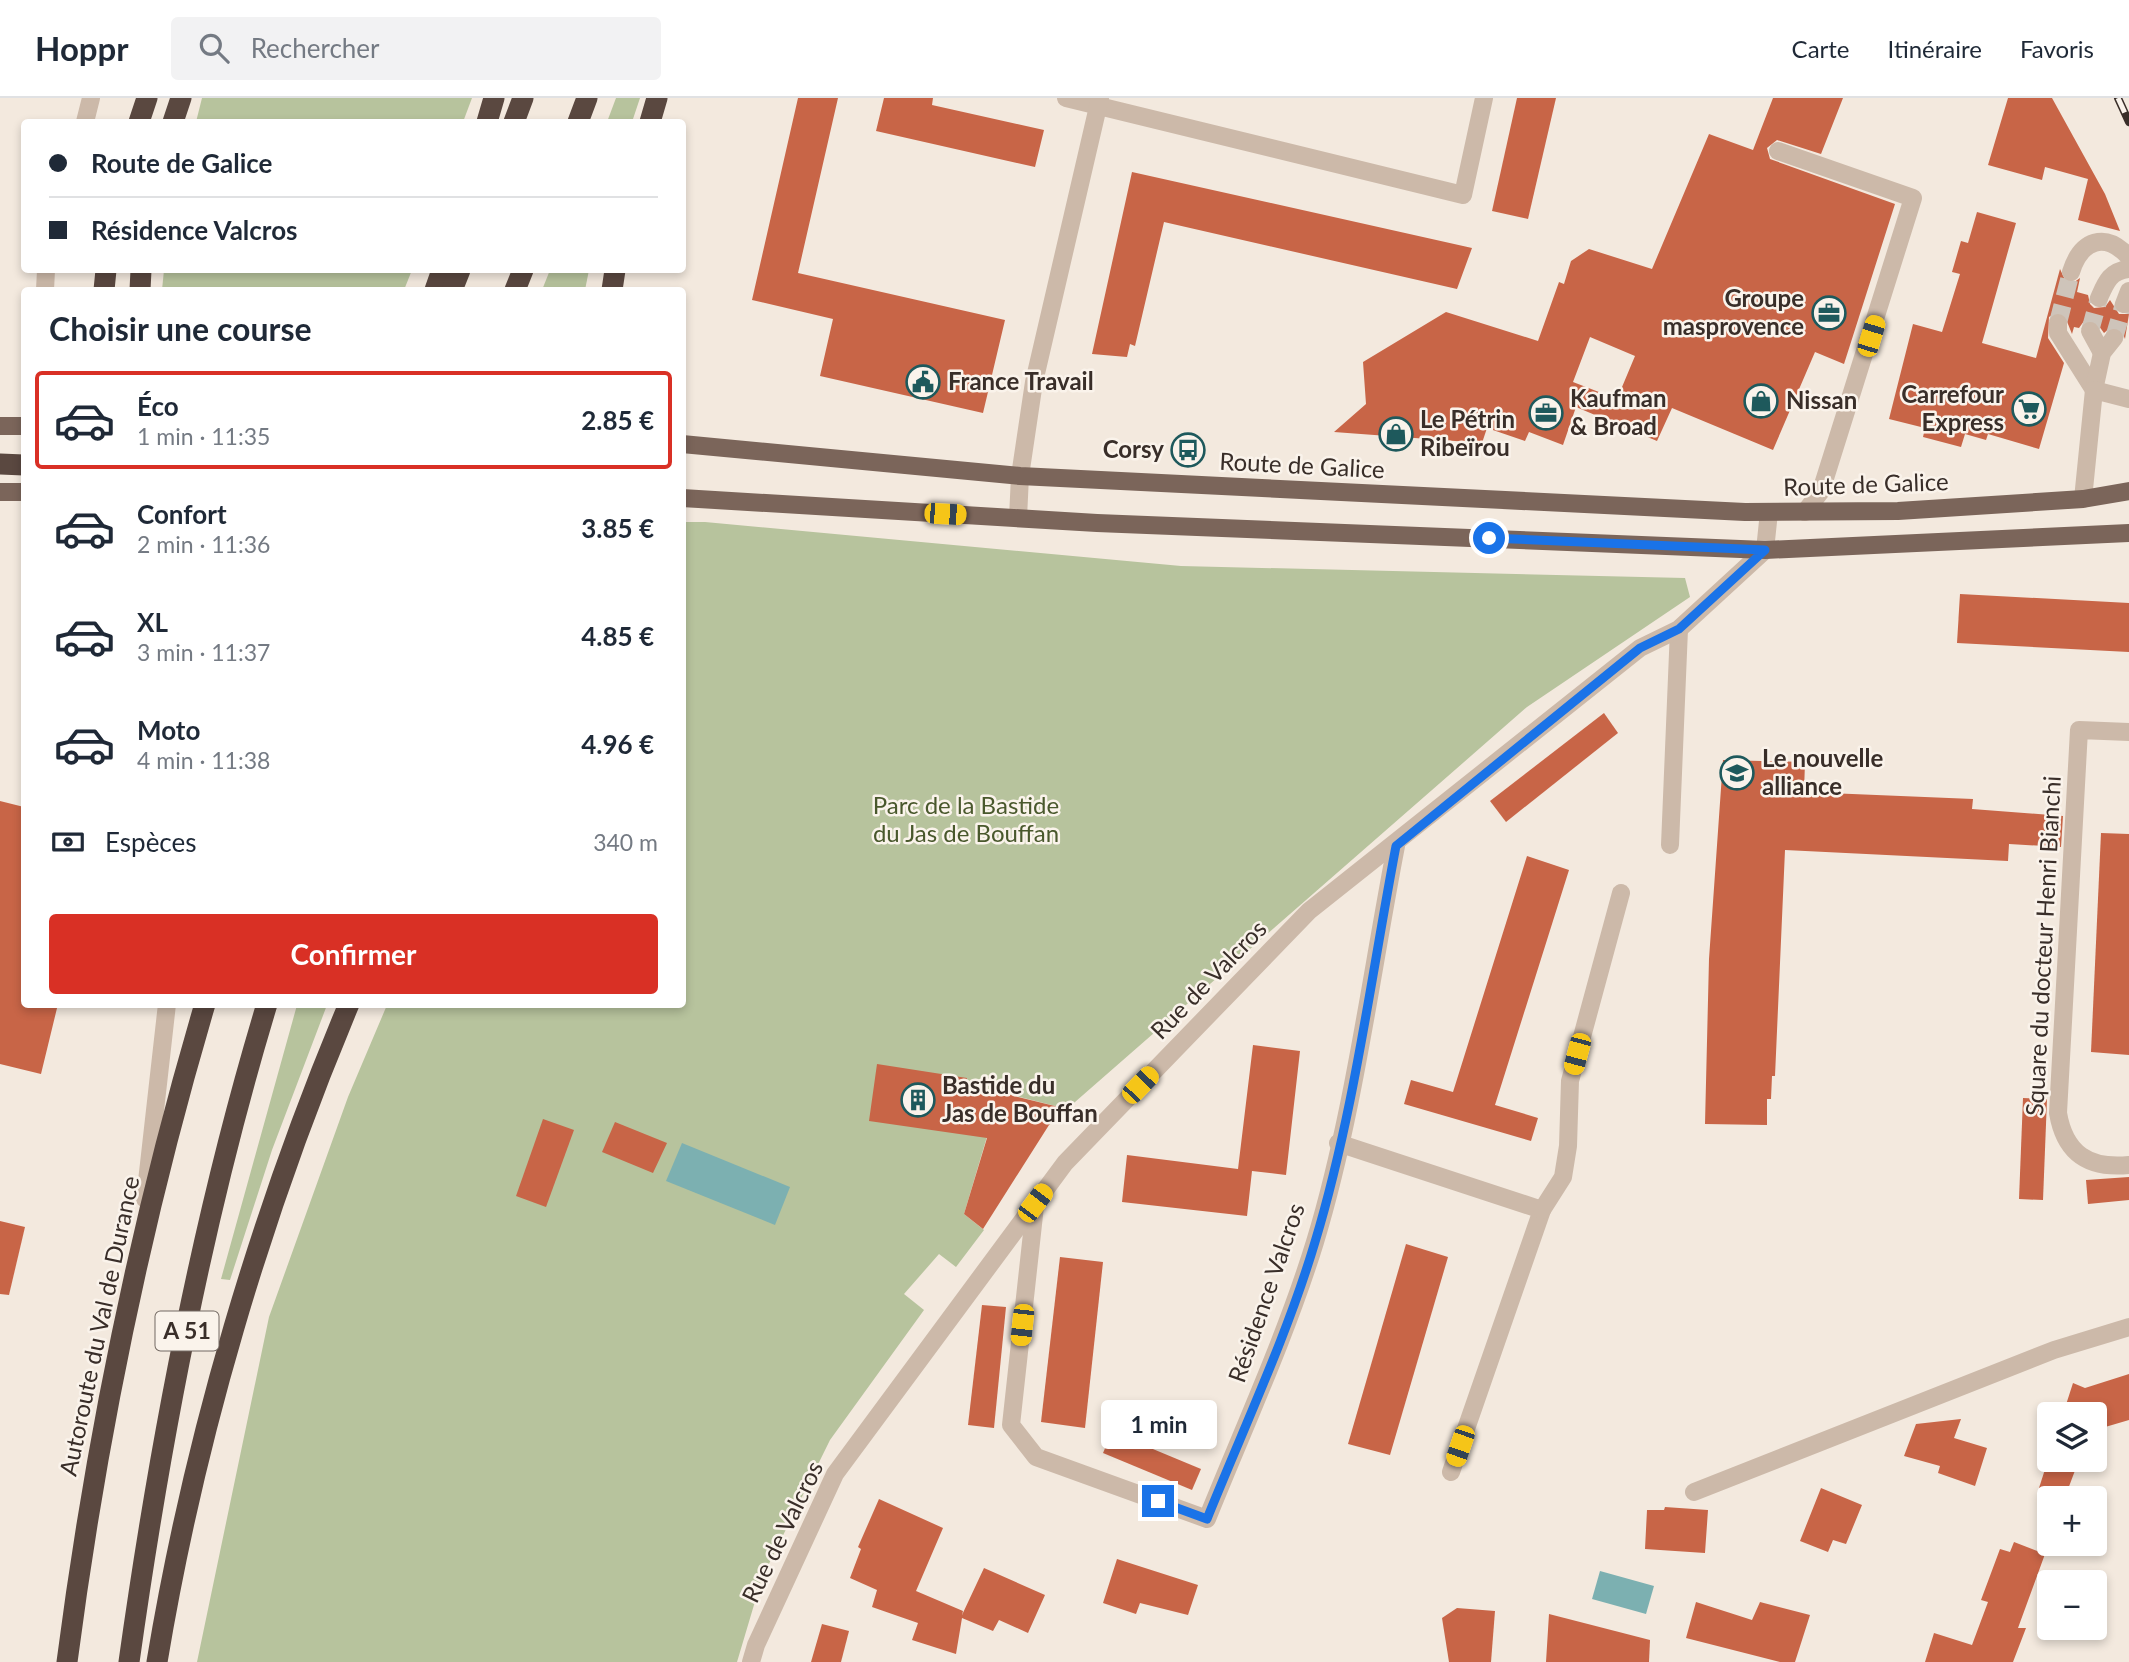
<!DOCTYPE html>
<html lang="fr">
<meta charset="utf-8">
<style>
body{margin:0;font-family:Lato,sans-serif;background:#f2f2f3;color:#1f2937;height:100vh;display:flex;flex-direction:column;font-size:26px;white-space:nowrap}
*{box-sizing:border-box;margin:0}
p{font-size:23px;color:#747a83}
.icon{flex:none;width:38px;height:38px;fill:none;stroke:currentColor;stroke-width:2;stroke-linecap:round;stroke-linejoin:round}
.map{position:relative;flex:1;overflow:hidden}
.details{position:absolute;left:21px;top:189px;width:665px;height:721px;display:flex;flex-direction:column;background:#fff;border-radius:7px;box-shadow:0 4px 10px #0003}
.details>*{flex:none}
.guide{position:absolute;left:21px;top:21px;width:665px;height:154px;border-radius:7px;box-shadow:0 4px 10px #0003;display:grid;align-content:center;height:154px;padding:0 28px;background:#fff}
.fabs{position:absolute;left:2037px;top:1304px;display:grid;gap:14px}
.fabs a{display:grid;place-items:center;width:70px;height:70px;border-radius:7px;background:#fff;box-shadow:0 4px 10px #0003;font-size:35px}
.end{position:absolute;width:32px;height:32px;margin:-16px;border:9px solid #1a73e8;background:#fff;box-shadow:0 0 0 4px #fff}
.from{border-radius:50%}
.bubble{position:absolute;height:49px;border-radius:7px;background:#fff;box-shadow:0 4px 10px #0003;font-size:23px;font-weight:700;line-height:49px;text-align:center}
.car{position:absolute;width:21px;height:42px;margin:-21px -10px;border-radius:9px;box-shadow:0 0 5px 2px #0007;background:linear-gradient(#f5c518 24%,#345 0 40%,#f5c518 0 76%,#345 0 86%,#f5c518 0)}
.guide b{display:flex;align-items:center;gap:24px;height:66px;font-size:26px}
.guide b+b{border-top:2px solid #e0e1e3}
.guide i{width:18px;height:18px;background:#1f2937}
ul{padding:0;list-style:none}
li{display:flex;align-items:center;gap:21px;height:98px;margin:0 14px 10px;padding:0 14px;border:4px solid transparent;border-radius:7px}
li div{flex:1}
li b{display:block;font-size:26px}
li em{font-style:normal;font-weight:700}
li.selected{border-color:#d93025}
li>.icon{width:63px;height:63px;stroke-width:1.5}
h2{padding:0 28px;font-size:32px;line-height:84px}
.pay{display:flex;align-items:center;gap:18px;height:77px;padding:0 28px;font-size:26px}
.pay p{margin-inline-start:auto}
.button{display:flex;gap:14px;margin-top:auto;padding:14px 28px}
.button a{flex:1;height:80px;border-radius:7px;background:#d93025;color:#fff;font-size:28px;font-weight:700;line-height:80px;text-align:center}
header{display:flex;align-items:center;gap:42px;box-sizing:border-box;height:98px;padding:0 35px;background:#fff;border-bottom:2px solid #e0e1e3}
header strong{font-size:33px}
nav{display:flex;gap:38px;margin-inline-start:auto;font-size:24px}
.search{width:490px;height:63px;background:#f2f2f3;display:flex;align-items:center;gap:18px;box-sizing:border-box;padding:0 24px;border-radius:7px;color:#747a83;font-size:26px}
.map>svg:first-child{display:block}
.green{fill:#b7c39d}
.water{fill:#7cb0b1}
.building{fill:#c86547;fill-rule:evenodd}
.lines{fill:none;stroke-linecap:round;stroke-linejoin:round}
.minor-tunnel{stroke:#cec4ba;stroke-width:18;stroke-dasharray:18 9;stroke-linecap:butt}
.minor{stroke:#ccb9a9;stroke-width:18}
.major{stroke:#7b655a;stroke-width:18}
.highway{stroke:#5a4840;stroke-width:21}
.rail-casing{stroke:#392e29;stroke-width:8}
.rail{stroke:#faf3eb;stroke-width:5;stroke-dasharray:16;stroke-linecap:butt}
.route{stroke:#1a73e8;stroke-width:9}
.labels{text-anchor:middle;stroke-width:5;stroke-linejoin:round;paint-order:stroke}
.shield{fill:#faf3eb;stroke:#736963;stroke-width:2}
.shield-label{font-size:23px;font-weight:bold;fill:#392e29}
.poi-label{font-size:24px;font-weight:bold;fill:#392e29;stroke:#faf3eb;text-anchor:start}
.street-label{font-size:24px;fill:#392e29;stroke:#faf3eb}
.park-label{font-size:24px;fill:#49582c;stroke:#faf3eb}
</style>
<header>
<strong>Hoppr</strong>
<div class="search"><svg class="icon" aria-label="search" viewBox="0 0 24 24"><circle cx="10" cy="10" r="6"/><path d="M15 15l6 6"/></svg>Rechercher</div>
<nav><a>Carte</a><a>Itinéraire</a><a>Favoris</a></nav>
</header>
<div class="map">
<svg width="2129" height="1564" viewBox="0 0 2129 1564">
<rect width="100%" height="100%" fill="#f3e9de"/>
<g class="green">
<path d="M 202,0 L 472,0 L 463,24 L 196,24 Z"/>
<path d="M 616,0 L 640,0 L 632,24 L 607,24 Z"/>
<path d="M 164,172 L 412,172 L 404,192 L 162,192 Z"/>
<path d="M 550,172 L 589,172 L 585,192 L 542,192 Z"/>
<path d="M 683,424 L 705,424 L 1181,468 L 1685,480 L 1690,499 L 1527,609 L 1067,1011 L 997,993 L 994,1015 L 964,1116 L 984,1132 L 956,1169 L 939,1156 L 904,1196 L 924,1212 L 830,1342 L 762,1480 L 737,1564 L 197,1564 L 269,1219 L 348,999 L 387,907 L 682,906 Z"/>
<path d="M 297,907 L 327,907 L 272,1052 L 230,1182 L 221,1181 Z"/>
</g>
<g class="water">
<path d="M 682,1045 L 790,1089 L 775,1127 L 666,1083 Z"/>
<path d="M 1600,1473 L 1654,1488 L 1646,1516 L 1592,1501 Z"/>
</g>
<g class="building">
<path d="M 798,0 L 838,0 L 798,175 L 1005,222 L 983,315 L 820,278 L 833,221 L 752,202 Z"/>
<path d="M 884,0 L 933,0 L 932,7 L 1044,32 L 1035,69 L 876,33 Z"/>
<path d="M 1517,0 L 1556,0 L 1528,121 L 1492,113 Z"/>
<path d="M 1773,0 L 1843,0 L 1821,56 L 1777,42 L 1767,50 L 1770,61 L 1895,106 L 1844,266 L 1815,254 L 1773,352 L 1672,310 L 1657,343 L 1576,309 L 1563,347 L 1529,334 L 1525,343 L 1487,330 L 1482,345 L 1334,334 L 1366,306 L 1363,264 L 1446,214 L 1538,243 L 1559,184 L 1564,186 L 1571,163 L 1589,151 L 1652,171 L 1709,36 L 1753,52 ZM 1590,239 L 1635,258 L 1617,301 L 1573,284 Z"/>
<path d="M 2008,0 L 2052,0 L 2105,96 L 2120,133 L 2078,122 L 2088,81 L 2045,69 L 2042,82 L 1988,67 Z"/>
<path d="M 1132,74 L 1472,150 L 1457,191 L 1164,124 L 1135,248 L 1130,246 L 1127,259 L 1092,256 Z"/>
<path d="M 1977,114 L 2016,125 L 1982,245 L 2036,260 L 2060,171 L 2066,184 L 2073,185 L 2080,180 L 2077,194 L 2088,197 L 2090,206 L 2094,210 L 2105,209 L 2110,202 L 2119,216 L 2129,216 L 2125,241 L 2121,231 L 2111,229 L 2104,235 L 2096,224 L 2091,222 L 2084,223 L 2079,230 L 2074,229 L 2072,236 L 2064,216 L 2057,214 L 2049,219 L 2048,240 L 2064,265 L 2039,351 L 1988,336 L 1986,342 L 1965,336 L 1961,349 L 1923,339 L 1925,330 L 1889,321 L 1913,226 L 1942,234 L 1960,176 L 1952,174 L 1961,143 L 1968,145 Z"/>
<path d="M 1960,496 L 2129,505 L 2129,554 L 1957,545 Z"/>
<path d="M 1604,615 L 1618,635 L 1506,724 L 1490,703 Z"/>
<path d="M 1723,662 L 1805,664 L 1804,694 L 1973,701 L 1972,711 L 2063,718 L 2061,749 L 2009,746 L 2008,763 L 1785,752 L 1775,978 L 1772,978 L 1771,1001 L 1767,1001 L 1767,1027 L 1705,1026 L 1709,861 Z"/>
<path d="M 0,703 L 24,709 L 24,906 L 58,906 L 41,976 L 0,966 Z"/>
<path d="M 2101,735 L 2129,736 L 2129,957 L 2091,954 Z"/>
<path d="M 1527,758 L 1569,772 L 1495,1007 L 1538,1020 L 1531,1043 L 1404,1006 L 1411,982 L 1453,994 Z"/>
<path d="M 1253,947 L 1300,953 L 1286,1077 L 1252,1073 L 1247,1118 L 1122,1104 L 1127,1057 L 1238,1071 Z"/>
<path d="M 877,966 L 967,980 L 966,986 L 1067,1011 L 1049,1027 L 983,1131 L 964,1116 L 987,1040 L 869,1023 Z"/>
<path d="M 2023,1000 L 2047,1001 L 2043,1102 L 2019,1101 Z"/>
<path d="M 543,1021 L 574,1032 L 546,1109 L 516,1098 Z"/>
<path d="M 615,1024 L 667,1045 L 653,1075 L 602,1054 Z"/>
<path d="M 2129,1079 L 2129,1102 L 2088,1106 L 2086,1082 Z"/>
<path d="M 0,1123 L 25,1129 L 9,1197 L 0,1196 Z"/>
<path d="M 1406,1146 L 1448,1159 L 1390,1357 L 1348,1346 Z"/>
<path d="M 1060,1159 L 1103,1164 L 1085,1330 L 1041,1324 Z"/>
<path d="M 982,1207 L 1006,1209 L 994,1330 L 968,1327 Z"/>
<path d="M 2129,1276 L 2129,1322 L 2095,1332 L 2095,1316 L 2063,1316 L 2073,1285 L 2085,1290 Z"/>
<path d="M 1961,1321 L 1954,1340 L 1987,1350 L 1975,1388 L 1938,1375 L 1940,1368 L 1904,1358 L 1916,1326 Z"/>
<path d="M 1112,1334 L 1201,1371 L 1192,1392 L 1103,1355 Z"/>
<path d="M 2048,1362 L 2079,1362 L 2065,1399 L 2039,1390 Z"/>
<path d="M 1821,1390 L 1862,1407 L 1846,1446 L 1833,1442 L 1828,1454 L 1800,1443 Z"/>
<path d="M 879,1401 L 943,1430 L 916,1493 L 963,1513 L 962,1517 L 984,1470 L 1045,1497 L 1028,1535 L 999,1522 L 993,1533 L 962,1520 L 956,1556 L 912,1542 L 918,1525 L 872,1509 L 877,1492 L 850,1480 L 861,1451 L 858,1449 Z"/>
<path d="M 1665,1409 L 1708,1412 L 1705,1455 L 1645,1451 L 1647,1412 L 1664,1412 Z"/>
<path d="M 2014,1444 L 2045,1456 L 2018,1530 L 2026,1530 L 2013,1564 L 1925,1564 L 1934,1535 L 1972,1547 L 1988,1504 L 1981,1502 L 2000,1451 L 2010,1454 Z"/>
<path d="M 1117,1461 L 1198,1487 L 1188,1517 L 1140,1505 L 1136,1516 L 1103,1505 Z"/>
<path d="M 1696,1504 L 1752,1522 L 1760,1504 L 1810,1517 L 1795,1564 L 1780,1564 L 1686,1540 Z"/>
<path d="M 1457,1510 L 1495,1513 L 1491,1564 L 1449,1564 L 1442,1520 Z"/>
<path d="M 1549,1516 L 1650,1542 L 1649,1564 L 1546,1564 Z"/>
<path d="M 822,1526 L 849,1533 L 841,1564 L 811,1564 Z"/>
</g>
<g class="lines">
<g class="minor-tunnel">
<path d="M 2058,225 L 2071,174"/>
<path d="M 2090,233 L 2099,200"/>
<path d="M 2114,240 L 2124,206"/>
</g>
<g class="minor">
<path d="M 1066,0 L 1463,97 L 1484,0"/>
<path d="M 85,24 L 91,0"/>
<path d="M 1778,53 L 1913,100 L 1821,393 L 1805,414"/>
<path d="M 2071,174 C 2081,142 2105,133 2129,159"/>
<path d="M 45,192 L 46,172"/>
<path d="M 2099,200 C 2106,184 2110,173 2129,171"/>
<path d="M 2124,206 L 2129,193"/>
<path d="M 2058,225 L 2058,235 L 2094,292"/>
<path d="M 2090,233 L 2102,255"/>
<path d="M 2094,292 L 2102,255 L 2114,240"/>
<path d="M 2083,401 L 2094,292 L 2129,301"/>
<path d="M 1018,420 L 1020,378 L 1034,284 L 1100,0"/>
<path d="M 2129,634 L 2079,632 L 2058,1015 C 2065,1056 2089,1071 2129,1067"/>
<path d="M 1670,747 L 1679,531"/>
<path d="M 1338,1045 L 1542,1112 L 1451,1374"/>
<path d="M 145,1101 L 167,906"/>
<path d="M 1035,1108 L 1011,1327 L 1036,1359 L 1207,1421 C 1244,1329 1286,1238 1315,1144 C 1353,1019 1371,877 1396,748"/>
<path d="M 1542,1112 L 1563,1079 L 1568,1048 L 1570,983 L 1621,795"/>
<path d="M 1694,1394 L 2054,1252 L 2129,1229"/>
<path d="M 751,1564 L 756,1547 L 835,1376 L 1065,1065 L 1309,813 L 1640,550 L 1679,531 L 1765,452 L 1769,414"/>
</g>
<g class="major">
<path d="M 0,328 L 24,328"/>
<path d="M 682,346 L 1020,378 L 1745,414 L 1898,413 L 2083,401 L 2129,393"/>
<path d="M 0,394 L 24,394"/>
<path d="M 682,400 L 1097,425 L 1765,452 L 2129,435"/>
</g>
<g class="highway">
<path d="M 139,24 L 147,0"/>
<path d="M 173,24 L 181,0"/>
<path d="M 487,24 L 494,0"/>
<path d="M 514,24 L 523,0"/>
<path d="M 578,24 L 587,0"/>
<path d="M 650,24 L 657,0"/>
<path d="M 104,192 L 106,172"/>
<path d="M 140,192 L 141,172"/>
<path d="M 435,192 L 442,172"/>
<path d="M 452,192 L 460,172"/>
<path d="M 515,192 L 523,172"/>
<path d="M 612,192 L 615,172"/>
<path d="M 0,366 L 24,367"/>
<path d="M 67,1564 C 96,1341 141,1122 205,906"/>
<path d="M 129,1564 C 160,1343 202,1120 267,906"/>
<path d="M 157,1564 C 194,1341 261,1115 349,906"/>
</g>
<defs>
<path id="rail" d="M 2118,0 L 2129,24"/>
</defs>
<use href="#rail" class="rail-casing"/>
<use href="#rail" class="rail"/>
</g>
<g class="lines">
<path class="route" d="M 1158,1403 L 1207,1421 C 1244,1329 1287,1238 1315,1144 C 1354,1015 1371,879 1396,748 L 1640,550 L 1679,531 L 1765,452 L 1489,440"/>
</g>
<defs>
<symbol id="office-ring" viewBox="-11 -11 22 22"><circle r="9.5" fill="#faf3eb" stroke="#1e595c" stroke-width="1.5"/><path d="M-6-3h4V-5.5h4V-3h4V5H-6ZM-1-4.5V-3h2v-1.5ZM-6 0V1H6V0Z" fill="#1e595c"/></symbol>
<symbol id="civic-ring" viewBox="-11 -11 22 22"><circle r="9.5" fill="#faf3eb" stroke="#1e595c" stroke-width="1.5"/><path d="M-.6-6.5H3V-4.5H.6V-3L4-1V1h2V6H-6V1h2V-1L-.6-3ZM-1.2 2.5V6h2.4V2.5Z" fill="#1e595c"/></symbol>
<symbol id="shop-ring" viewBox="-11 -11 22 22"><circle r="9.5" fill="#faf3eb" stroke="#1e595c" stroke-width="1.5"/><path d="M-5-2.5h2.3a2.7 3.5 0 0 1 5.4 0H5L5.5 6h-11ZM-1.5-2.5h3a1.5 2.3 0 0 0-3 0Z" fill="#1e595c"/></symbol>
<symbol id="supermarket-ring" viewBox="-11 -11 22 22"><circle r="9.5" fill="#faf3eb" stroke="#1e595c" stroke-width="1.5"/><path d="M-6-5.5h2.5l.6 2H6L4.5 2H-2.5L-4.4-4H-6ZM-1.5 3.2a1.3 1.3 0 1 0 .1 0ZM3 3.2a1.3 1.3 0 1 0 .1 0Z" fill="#1e595c"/></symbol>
<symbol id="bus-ring" viewBox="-11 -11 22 22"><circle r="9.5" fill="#faf3eb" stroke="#1e595c" stroke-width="1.5"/><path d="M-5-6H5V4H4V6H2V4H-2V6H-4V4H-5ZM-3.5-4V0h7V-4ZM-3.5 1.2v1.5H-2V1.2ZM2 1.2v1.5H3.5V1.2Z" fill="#1e595c"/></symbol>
<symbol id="school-ring" viewBox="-11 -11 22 22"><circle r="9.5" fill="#faf3eb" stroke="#1e595c" stroke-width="1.5"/><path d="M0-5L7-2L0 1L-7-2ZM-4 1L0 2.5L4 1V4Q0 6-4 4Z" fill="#1e595c"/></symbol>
<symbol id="building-ring" viewBox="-11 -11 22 22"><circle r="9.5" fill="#faf3eb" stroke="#1e595c" stroke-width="1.5"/><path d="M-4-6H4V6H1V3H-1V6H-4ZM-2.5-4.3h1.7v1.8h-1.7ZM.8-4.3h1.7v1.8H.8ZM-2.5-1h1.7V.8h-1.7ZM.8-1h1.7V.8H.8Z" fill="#1e595c"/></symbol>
</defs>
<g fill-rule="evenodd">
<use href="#office-ring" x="1810" y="196" width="38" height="38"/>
<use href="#civic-ring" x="904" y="265" width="38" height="38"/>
<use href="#shop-ring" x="1742" y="284" width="38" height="38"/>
<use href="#supermarket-ring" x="2010" y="292" width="38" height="38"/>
<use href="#office-ring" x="1527" y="296" width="38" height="38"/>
<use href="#shop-ring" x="1377" y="317" width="38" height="38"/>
<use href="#bus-ring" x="1169" y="333" width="38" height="38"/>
<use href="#school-ring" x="1718" y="656" width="38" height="38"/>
<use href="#building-ring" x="899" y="983" width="38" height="38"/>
</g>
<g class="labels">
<rect class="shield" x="155.5" y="1213.5" width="63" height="39" rx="5"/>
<g class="shield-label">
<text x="187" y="1241">A 51</text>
</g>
<g class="poi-label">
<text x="1804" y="209" text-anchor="end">Groupe<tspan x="1804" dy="28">masprovence</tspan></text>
<text x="948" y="292">France Travail</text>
<text x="2004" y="305" text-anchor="end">Carrefour<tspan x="2004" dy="28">Express</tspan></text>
<text x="1570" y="309">Kaufman<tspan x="1570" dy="28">&amp; Broad</tspan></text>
<text x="1786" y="311">Nissan</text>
<text x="1420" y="330">Le Pétrin<tspan x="1420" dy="28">Ribeïrou</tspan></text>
<text x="1164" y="360" text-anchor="end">Corsy</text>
<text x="1762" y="669">Le nouvelle<tspan x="1762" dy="28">alliance</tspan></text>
<text x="942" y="996">Bastide du<tspan x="942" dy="28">Jas de Bouffan</tspan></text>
</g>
<g class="street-label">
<text transform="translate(1302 368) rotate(3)" y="8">Route de Galice</text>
<text transform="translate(1866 387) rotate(-2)" y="8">Route de Galice</text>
<text transform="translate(2044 848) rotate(-87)" y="8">Square du docteur Henri Bianchi</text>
<text transform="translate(1209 882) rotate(-46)" y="8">Rue de Valcros</text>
<text transform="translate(1267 1195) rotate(-71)" y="8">Résidence Valcros</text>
<text transform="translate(100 1228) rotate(-78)" y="8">Autoroute du Val de Durance</text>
<text transform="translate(783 1434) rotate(-64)" y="8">Rue de Valcros</text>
</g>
<g class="park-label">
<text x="966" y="716">Parc de la Bastide<tspan x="966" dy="28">du Jas de Bouffan</tspan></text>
</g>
</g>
</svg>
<div class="fabs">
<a><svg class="icon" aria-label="layers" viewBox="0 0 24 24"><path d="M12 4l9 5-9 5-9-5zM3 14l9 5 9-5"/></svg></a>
<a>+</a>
<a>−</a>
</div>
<i class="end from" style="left:1489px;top:440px"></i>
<i class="end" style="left:1158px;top:1403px"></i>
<div class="bubble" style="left:1101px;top:1302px;width:116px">1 min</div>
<i class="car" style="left:1871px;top:238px;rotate:17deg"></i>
<i class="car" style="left:945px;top:416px;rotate:93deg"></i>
<i class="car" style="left:1577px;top:956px;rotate:195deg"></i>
<i class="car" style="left:1140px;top:987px;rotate:44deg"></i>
<i class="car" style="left:1035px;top:1105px;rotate:37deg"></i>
<i class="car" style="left:1022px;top:1227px;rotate:186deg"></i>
<i class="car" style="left:1460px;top:1348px;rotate:199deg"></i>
<div class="guide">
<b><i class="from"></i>Route de Galice</b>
<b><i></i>Résidence Valcros</b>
</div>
<section class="details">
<h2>Choisir une course</h2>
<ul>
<li class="selected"><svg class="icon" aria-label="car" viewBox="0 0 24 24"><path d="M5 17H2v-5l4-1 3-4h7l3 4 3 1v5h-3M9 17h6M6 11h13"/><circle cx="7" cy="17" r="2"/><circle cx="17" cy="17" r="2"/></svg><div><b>Éco</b><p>1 min · 11:35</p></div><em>2.85 €</em></li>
<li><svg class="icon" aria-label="car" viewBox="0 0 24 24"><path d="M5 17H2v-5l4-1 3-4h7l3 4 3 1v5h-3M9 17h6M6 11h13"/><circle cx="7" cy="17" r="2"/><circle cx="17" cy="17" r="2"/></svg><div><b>Confort</b><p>2 min · 11:36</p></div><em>3.85 €</em></li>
<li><svg class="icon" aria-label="car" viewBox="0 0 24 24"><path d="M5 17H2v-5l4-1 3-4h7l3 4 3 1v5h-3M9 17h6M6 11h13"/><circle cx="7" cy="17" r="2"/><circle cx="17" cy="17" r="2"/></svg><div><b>XL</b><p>3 min · 11:37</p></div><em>4.85 €</em></li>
<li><svg class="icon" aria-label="car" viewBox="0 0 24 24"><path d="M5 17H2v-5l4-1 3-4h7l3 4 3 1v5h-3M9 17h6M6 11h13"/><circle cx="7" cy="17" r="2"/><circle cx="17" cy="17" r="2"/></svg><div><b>Moto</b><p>4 min · 11:38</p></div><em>4.96 €</em></li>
</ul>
<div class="pay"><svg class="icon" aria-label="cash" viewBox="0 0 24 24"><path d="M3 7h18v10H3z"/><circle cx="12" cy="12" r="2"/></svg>Espèces<p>340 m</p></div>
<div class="button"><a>Confirmer</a></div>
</section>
</div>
